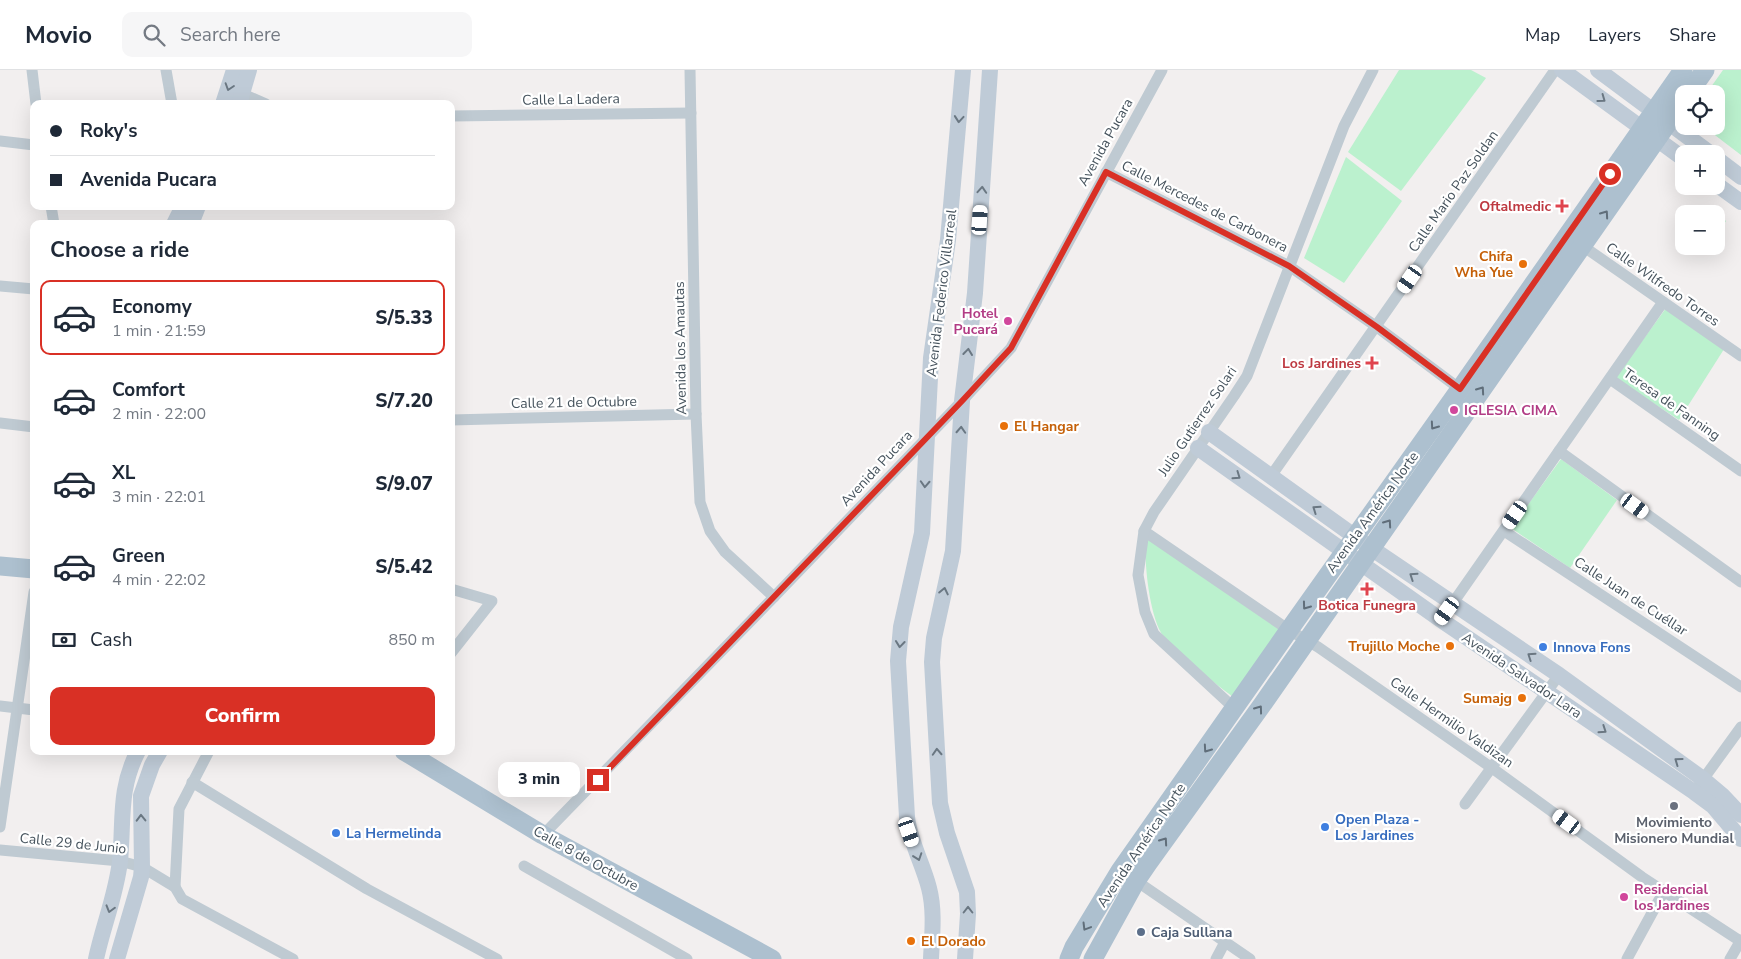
<!DOCTYPE html>
<meta charset="utf-8">
<style>
body{margin:0;font-family:"Nunito Sans",sans-serif;background:#f6f6f7;color:#1f2937;height:100vh;display:flex;flex-direction:column;font-size:19px;white-space:nowrap}
*{box-sizing:border-box;margin:0}
p{font-size:16px;color:#747a83}
.icon{flex:none;width:28px;height:28px;fill:none;stroke:currentColor;stroke-width:2;stroke-linecap:round;stroke-linejoin:round}
.map{position:relative;flex:1;overflow:hidden}
.drawer{position:absolute;left:30px;top:150px;width:425px;height:535px;display:flex;flex-direction:column;background:#fff;border-radius:10px;box-shadow:0 5px 20px #0002}
.drawer>*{flex:none}
.top-card{position:absolute;left:30px;top:30px;width:425px;height:110px;border-radius:10px;box-shadow:0 5px 20px #0002;display:grid;align-content:center;height:110px;padding:0 20px;background:#fff}
.controls{position:absolute;left:1675px;top:15px;display:grid;gap:10px}
.controls a{display:grid;place-items:center;width:50px;height:50px;border-radius:10px;background:#fff;box-shadow:0 5px 20px #0002;font-size:25px}
.end{position:absolute;width:22px;height:22px;margin:-11px;border:6px solid #d93025;background:#fff;box-shadow:0 0 0 2px #fff}
.from{border-radius:50%}
.bubble{position:absolute;height:35px;border-radius:10px;background:#fff;box-shadow:0 5px 20px #0002;font-size:16px;font-weight:800;line-height:35px;text-align:center}
.car{position:absolute;width:15px;height:30px;margin:-15px -8px;border-radius:6px;box-shadow:0 0 4px 1px #0007;background:linear-gradient(#fff 24%,#345 0 40%,#fff 0 76%,#345 0 86%,#fff 0)}
.top-card b{display:flex;align-items:center;gap:18px;height:48px;font-size:19px}
.top-card b+b{border-top:1px solid #e0e1e3}
.top-card i{width:12px;height:12px;background:#1f2937}
ul{padding:0;list-style:none}
li{display:flex;align-items:center;gap:15px;height:75px;margin:0 10px 8px;padding:0 10px;border:2px solid transparent;border-radius:10px}
li div{flex:1}
li b{display:block;font-size:19px}
li em{font-style:normal;font-weight:800}
li.active{border-color:#d93025}
li>.icon{width:45px;height:45px;stroke-width:1.5}
h2{padding:0 20px;font-size:22px;line-height:60px}
.pay{display:flex;align-items:center;gap:12px;height:55px;padding:0 20px;font-size:19px}
.pay p{margin-inline-start:auto}
.action{display:flex;gap:10px;margin-top:auto;padding:10px 20px}
.action a{flex:1;height:58px;border-radius:10px;background:#d93025;color:#fff;font-size:20px;font-weight:800;line-height:58px;text-align:center}
header{display:flex;align-items:center;gap:30px;box-sizing:border-box;height:70px;padding:0 25px;background:#fff;border-bottom:1px solid #e0e1e3}
header strong{font-size:24px}
nav{display:flex;gap:28px;margin-inline-start:auto;font-size:18px}
.search{width:350px;height:45px;background:#f6f6f7;display:flex;align-items:center;gap:12px;box-sizing:border-box;padding:0 18px;border-radius:10px;color:#747a83;font-size:19px}
.map>svg:first-child{display:block}
.green{fill:#bbf1ce}
.lines{fill:none;stroke-linecap:round;stroke-linejoin:round}
.street{stroke:#bfcad2;stroke-width:11}
.secondary{stroke:#bfcbd7;stroke-width:16}
.primary{stroke:#adc0cf;stroke-width:19}
.oneway{stroke:#6a7782}
.oneway2{stroke:#606e7a}
.route{stroke:#d93025;stroke-width:6}
.health-dot{fill:#e0444e;stroke:#fff;stroke-width:2}
.food-dot{fill:#e8710a;stroke:#fff;stroke-width:2}
.hotel-dot{fill:#d1479c;stroke:#fff;stroke-width:2}
.shop-dot{fill:#3f7fe0;stroke:#fff;stroke-width:2}
.worship-dot{fill:#6b7280;stroke:#fff;stroke-width:2}
.service-dot{fill:#5c6f8a;stroke:#fff;stroke-width:2}
.labels{text-anchor:middle;stroke-width:4.5;stroke-linejoin:round;paint-order:stroke}
.street-label{font-size:14px;fill:#46535d;stroke:#fff}
.health-label{font-size:14px;font-weight:bold;fill:#be3a42;stroke:#fff;text-anchor:end}
.food-label{font-size:14px;font-weight:bold;fill:#c56008;stroke:#fff;text-anchor:end}
.hotel-label{font-size:14px;font-weight:bold;fill:#b23c85;stroke:#fff;text-anchor:start}
.shop-label{font-size:14px;font-weight:bold;fill:#366cbe;stroke:#fff;text-anchor:start}
.worship-label{font-size:14px;font-weight:bold;fill:#5b616d;stroke:#fff}
.service-label{font-size:14px;font-weight:bold;fill:#4e5e75;stroke:#fff;text-anchor:start}
</style>
<header>
<strong>Movio</strong>
<div class="search"><svg class="icon" aria-label="search" viewBox="0 0 24 24"><circle cx="10" cy="10" r="6"/><path d="M15 15l6 6"/></svg>Search here</div>
<nav><a>Map</a><a>Layers</a><a>Share</a></nav>
</header>
<div class="map">
<svg width="1741" height="889" viewBox="0 0 1741 889">
<rect width="100%" height="100%" fill="#f2efef"/>
<g class="green">
<path d="M 1399,0 L 1471,0 L 1486,8 L 1401,121 L 1348,82 Z"/>
<path d="M 1723,0 L 1741,0 L 1741,85 L 1703,56 L 1716,56 L 1716,24 L 1706,24 Z"/>
<path d="M 1346,87 L 1402,131 L 1344,213 L 1304,188 Z"/>
<path d="M 1716,144 L 1726,151 L 1716,165 Z"/>
<path d="M 1669,234 L 1726,276 L 1679,350 L 1615,308 Z"/>
<path d="M 1561,389 L 1617,430 L 1570,498 L 1511,458 Z"/>
<path d="M 1145,467 L 1279,559 L 1233,627 C 1213,611 1170,582 1159,559 C 1148,533 1145,495 1145,467 Z"/>
</g>
<g class="lines">
<g class="street">
<path d="M 32,0 L 36,34"/>
<path d="M 166,0 L 172,34"/>
<path d="M 690,0 L 696,344 L 700,432 L 710,461 L 725,482 L 774,527"/>
<path d="M 243,24 L 266,34"/>
<path d="M 451,46 L 691,43"/>
<path d="M 0,71 L 34,75"/>
<path d="M 1106,102 L 1289,196 L 1377,257 L 1460,319"/>
<path d="M 51,136 L 54,154"/>
<path d="M 1577,172 L 1741,286"/>
<path d="M 0,216 L 34,219"/>
<path d="M 1610,309 L 1741,401"/>
<path d="M 451,350 L 696,344"/>
<path d="M 0,353 L 34,357"/>
<path d="M 1559,381 L 1741,512"/>
<path d="M 1271,406 L 1555,0"/>
<path d="M 1144,461 L 1289,560 L 1318,577 L 1492,698 L 1642,807 L 1740,871"/>
<path d="M 1504,461 L 1741,617"/>
<path d="M 451,519 L 492,531 L 451,583"/>
<path d="M 1441,550 L 1663,232"/>
<path d="M 0,636 L 34,640"/>
<path d="M 1234,638 L 1154,564 L 1145,542 L 1138,505 L 1144,461 L 1154,442 L 1234,326 L 1247,306 L 1344,56 L 1373,0"/>
<path d="M 192,712 L 367,819 L 497,889"/>
<path d="M 1699,715 L 1741,657"/>
<path d="M 1465,734 L 1559,605"/>
<path d="M 0,757 L 34,522"/>
<path d="M 543,765 L 774,527 L 962,331 L 1011,278 L 1162,0"/>
<path d="M 0,780 L 120,791 L 142,797 L 175,817 L 182,829 L 293,889"/>
<path d="M 524,796 L 687,889"/>
<path d="M 1132,808 L 1250,889"/>
<path d="M 175,817 L 179,739 L 209,681"/>
<path d="M 1216,889 L 1225,872"/>
<path d="M 1627,889 L 1664,821"/>
<path d="M 1730,889 L 1741,870"/>
</g>
<g class="secondary">
<path d="M 1562,0 L 1684,89"/>
<path d="M 1598,0 L 1711,84"/>
<path d="M 223,34 L 234,0"/>
<path d="M 239,34 L 249,0"/>
<path d="M 1716,88 L 1741,107"/>
<path d="M 1716,114 L 1741,132"/>
<path d="M 174,154 L 183,136"/>
<path d="M 191,154 L 198,136"/>
<path d="M 1209,362 L 1371,478 L 1559,605 L 1703,709 L 1722,725 L 1741,745"/>
<path d="M 1198,378 L 1441,550 L 1694,722 L 1713,736 L 1741,769"/>
<path d="M 96,889 C 103,856 116,825 120,791 C 124,750 118,720 138,681"/>
<path d="M 117,889 L 141,807 L 142,797 L 141,726 L 152,695 L 160,681"/>
<path d="M 931,889 C 932,866 935,841 929,818 C 923,794 910,772 907,747 L 898,591 L 901,557 L 922,463 L 931,288 L 948,170 L 963,0"/>
<path d="M 965,889 L 968,844 L 967,822 L 947,763 L 940,733 L 932,592 L 934,568 L 953,481 L 962,331 L 975,223 L 990,0"/>
</g>
<g class="primary">
<path d="M 1688,24 L 1705,0"/>
<path d="M 0,496 L 34,499"/>
<path d="M 404,681 L 543,765 L 772,889"/>
<path d="M 1069,889 L 1074,877 L 1120,801 L 1289,560 L 1460,319 L 1683,0"/>
<path d="M 1093,889 L 1136,811 L 1149,792 L 1262,635 L 1684,30"/>
</g>
</g>
<defs><path id="oneway-chevron" d="M-2-3.5L2.5 0L-2 3.5" fill="none" stroke-width="1.6" stroke-linecap="round" stroke-linejoin="round" transform="scale(1.25)"/></defs>
<g class="oneway">
<use href="#oneway-chevron" transform="translate(229 17) rotate(108)"/>
<use href="#oneway-chevron" transform="translate(1602 29) rotate(36)"/>
<use href="#oneway-chevron" transform="translate(959 49) rotate(95)"/>
<use href="#oneway-chevron" transform="translate(982 120) rotate(-86)"/>
<use href="#oneway-chevron" transform="translate(968 282) rotate(-83)"/>
<use href="#oneway-chevron" transform="translate(961 360) rotate(-87)"/>
<use href="#oneway-chevron" transform="translate(1237 406) rotate(35)"/>
<use href="#oneway-chevron" transform="translate(925 414) rotate(93)"/>
<use href="#oneway-chevron" transform="translate(1316 439) rotate(-145)"/>
<use href="#oneway-chevron" transform="translate(1413 506) rotate(-146)"/>
<use href="#oneway-chevron" transform="translate(944 521) rotate(-78)"/>
<use href="#oneway-chevron" transform="translate(900 574) rotate(96)"/>
<use href="#oneway-chevron" transform="translate(1531 586) rotate(-146)"/>
<use href="#oneway-chevron" transform="translate(1603 660) rotate(34)"/>
<use href="#oneway-chevron" transform="translate(937 682) rotate(-93)"/>
<use href="#oneway-chevron" transform="translate(1678 691) rotate(-144)"/>
<use href="#oneway-chevron" transform="translate(141 748) rotate(-91)"/>
<use href="#oneway-chevron" transform="translate(918 787) rotate(71)"/>
<use href="#oneway-chevron" transform="translate(110 839) rotate(106)"/>
<use href="#oneway-chevron" transform="translate(968 840) rotate(-90)"/>
</g>
<g class="oneway2">
<use href="#oneway-chevron" transform="translate(1605 144) rotate(-55)"/>
<use href="#oneway-chevron" transform="translate(1481 320) rotate(-55)"/>
<use href="#oneway-chevron" transform="translate(1434 356) rotate(125)"/>
<use href="#oneway-chevron" transform="translate(1388 453) rotate(-55)"/>
<use href="#oneway-chevron" transform="translate(1306 536) rotate(126)"/>
<use href="#oneway-chevron" transform="translate(1259 639) rotate(-54)"/>
<use href="#oneway-chevron" transform="translate(1207 679) rotate(125)"/>
<use href="#oneway-chevron" transform="translate(1164 771) rotate(-55)"/>
<use href="#oneway-chevron" transform="translate(1086 857) rotate(121)"/>
</g>
<g class="lines">
<path class="route" d="M 598,710 L 962,331 L 1011,278 L 1106,102 L 1289,196 L 1377,257 L 1460,319 L 1610,104"/>
</g>
<g class="health-dot">
<path d="M1559.5 128.5h5v5h5v5h-5v5h-5v-5h-5v-5h5z"/>
<path d="M1369.5 285.5h5v5h5v5h-5v5h-5v-5h-5v-5h5z"/>
<path d="M1364.5 511.5h5v5h5v5h-5v5h-5v-5h-5v-5h5z"/>
</g>
<g class="food-dot">
<circle cx="1523" cy="194" r="5"/>
<circle cx="1004" cy="356" r="5"/>
<circle cx="1450" cy="576" r="5"/>
<circle cx="1522" cy="628" r="5"/>
<circle cx="911" cy="871" r="5"/>
</g>
<g class="hotel-dot">
<circle cx="1008" cy="251" r="5"/>
<circle cx="1454" cy="340" r="5"/>
<circle cx="1624" cy="827" r="5"/>
</g>
<g class="shop-dot">
<circle cx="1543" cy="577" r="5"/>
<circle cx="1325" cy="757" r="5"/>
<circle cx="336" cy="763" r="5"/>
</g>
<circle class="worship-dot" cx="1674" cy="736" r="5"/>
<circle class="service-dot" cx="1141" cy="862" r="5"/>
<g class="labels">
<g class="street-label">
<text transform="translate(571 29) rotate(-1)" y="5">Calle La Ladera</text>
<text transform="translate(1105 72) rotate(-61)" y="5">Avenida Pucara</text>
<text transform="translate(1453 121) rotate(-55)" y="5">Calle Mario Paz Soldan</text>
<text transform="translate(1205 136) rotate(27)" y="5">Calle Mercedes de Carbonera</text>
<text transform="translate(1663 214) rotate(35)" y="5">Calle Wilfredo Torres</text>
<text transform="translate(941 223) rotate(-83)" y="5">Avenida Federico Villarreal</text>
<text transform="translate(680 278) rotate(-91)" y="5">Avenida los Amautas</text>
<text transform="translate(574 332) rotate(-1)" y="5">Calle 21 de Octubre</text>
<text transform="translate(1672 334) rotate(35)" y="5">Teresa de Fanning</text>
<text transform="translate(1197 351) rotate(-56)" y="5">Julio Gutierrez Solari</text>
<text transform="translate(876 398) rotate(-47)" y="5">Avenida Pucara</text>
<text transform="translate(1372 442) rotate(-54)" y="5">Avenida América Norte</text>
<text transform="translate(1631 526) rotate(33)" y="5">Calle Juan de Cuéllar</text>
<text transform="translate(1522 605) rotate(34)" y="5">Avenida Salvador Lara</text>
<text transform="translate(1452 652) rotate(35)" y="5">Calle Hermilio Valdizan</text>
<text transform="translate(73 773) rotate(6)" y="5">Calle 29 de Junio</text>
<text transform="translate(1141 775) rotate(-56)" y="5">Avenida América Norte</text>
<text transform="translate(586 788) rotate(29)" y="5">Calle 8 de Octubre</text>
</g>
<g class="health-label">
<text x="1551" y="141">Oftalmedic</text>
<text x="1361" y="298">Los Jardines</text>
<text x="1367" y="540" text-anchor="middle">Botica Funegra</text>
</g>
<g class="food-label">
<text x="1513" y="191">Chifa<tspan x="1513" dy="16">Wha Yue</tspan></text>
<text x="1014" y="361" text-anchor="start">El Hangar</text>
<text x="1440" y="581">Trujillo Moche</text>
<text x="1512" y="633">Sumajg</text>
<text x="921" y="876" text-anchor="start">El Dorado</text>
</g>
<g class="hotel-label">
<text x="998" y="248" text-anchor="end">Hotel<tspan x="998" dy="16">Pucará</tspan></text>
<text x="1464" y="345">IGLESIA CIMA</text>
<text x="1634" y="824">Residencial<tspan x="1634" dy="16">los Jardines</tspan></text>
</g>
<g class="shop-label">
<text x="1553" y="582">Innova Fons</text>
<text x="1335" y="754">Open Plaza -<tspan x="1335" dy="16">Los Jardines</tspan></text>
<text x="346" y="768">La Hermelinda</text>
</g>
<g class="worship-label">
<text x="1674" y="757">Movimiento<tspan x="1674" dy="16">Misionero Mundial</tspan></text>
</g>
<g class="service-label">
<text x="1151" y="867">Caja Sullana</text>
</g>
</g>
</svg>
<div class="controls">
<a><svg class="icon" aria-label="locate" viewBox="0 0 24 24"><circle cx="12" cy="12" r="6"/><path d="M12 2v4M12 18v4M2 12h4M18 12h4"/></svg></a>
<a>+</a>
<a>−</a>
</div>
<i class="end from" style="left:1610px;top:104px"></i>
<i class="end" style="left:598px;top:710px"></i>
<div class="bubble" style="left:498px;top:692px;width:82px">3 min</div>
<i class="car" style="left:980px;top:150px;rotate:4deg"></i>
<i class="car" style="left:1410px;top:209px;rotate:215deg"></i>
<i class="car" style="left:1635px;top:436px;rotate:126deg"></i>
<i class="car" style="left:1515px;top:445px;rotate:215deg"></i>
<i class="car" style="left:1447px;top:541px;rotate:216deg"></i>
<i class="car" style="left:1567px;top:752px;rotate:306deg"></i>
<i class="car" style="left:909px;top:762px;rotate:161deg"></i>
<div class="top-card">
<b><i class="from"></i>Roky's</b>
<b><i></i>Avenida Pucara</b>
</div>
<section class="drawer">
<h2>Choose a ride</h2>
<ul>
<li class="active"><svg class="icon" aria-label="car" viewBox="0 0 24 24"><path d="M5 17H2v-5l4-1 3-4h7l3 4 3 1v5h-3M9 17h6M6 11h13"/><circle cx="7" cy="17" r="2"/><circle cx="17" cy="17" r="2"/></svg><div><b>Economy</b><p>1 min · 21:59</p></div><em>S/5.33</em></li>
<li><svg class="icon" aria-label="car" viewBox="0 0 24 24"><path d="M5 17H2v-5l4-1 3-4h7l3 4 3 1v5h-3M9 17h6M6 11h13"/><circle cx="7" cy="17" r="2"/><circle cx="17" cy="17" r="2"/></svg><div><b>Comfort</b><p>2 min · 22:00</p></div><em>S/7.20</em></li>
<li><svg class="icon" aria-label="car" viewBox="0 0 24 24"><path d="M5 17H2v-5l4-1 3-4h7l3 4 3 1v5h-3M9 17h6M6 11h13"/><circle cx="7" cy="17" r="2"/><circle cx="17" cy="17" r="2"/></svg><div><b>XL</b><p>3 min · 22:01</p></div><em>S/9.07</em></li>
<li><svg class="icon" aria-label="car" viewBox="0 0 24 24"><path d="M5 17H2v-5l4-1 3-4h7l3 4 3 1v5h-3M9 17h6M6 11h13"/><circle cx="7" cy="17" r="2"/><circle cx="17" cy="17" r="2"/></svg><div><b>Green</b><p>4 min · 22:02</p></div><em>S/5.42</em></li>
</ul>
<div class="pay"><svg class="icon" aria-label="cash" viewBox="0 0 24 24"><path d="M3 7h18v10H3z"/><circle cx="12" cy="12" r="2"/></svg>Cash<p>850 m</p></div>
<div class="action"><a>Confirm</a></div>
</section>
</div>
